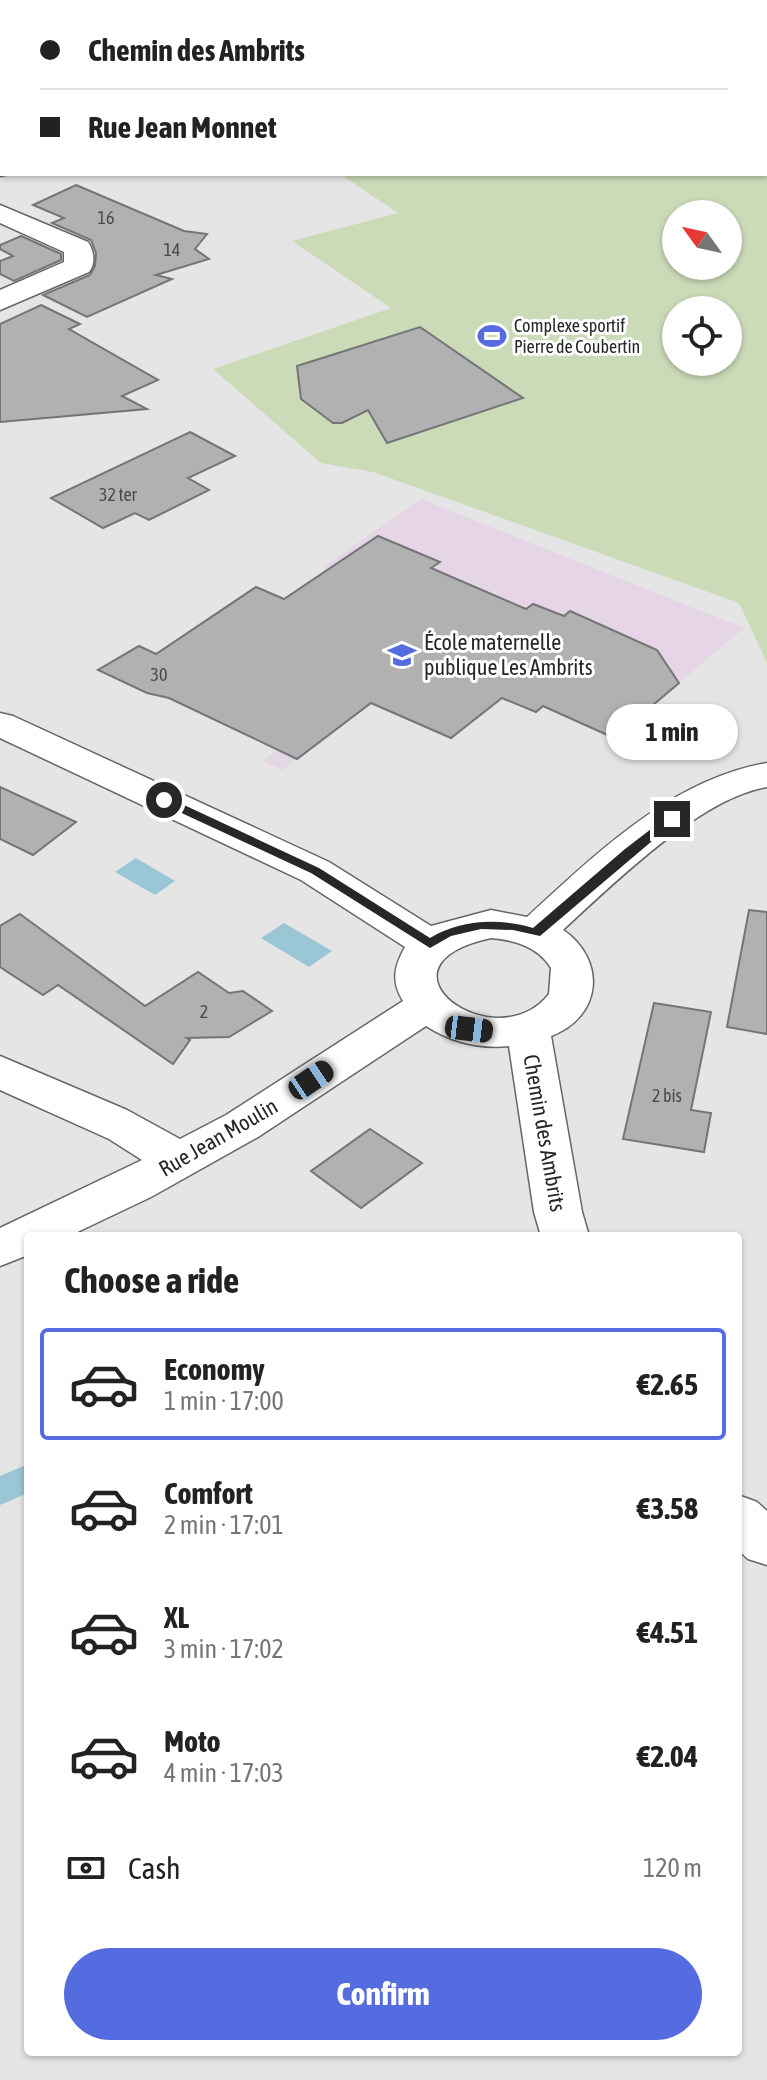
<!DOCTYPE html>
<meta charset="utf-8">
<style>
body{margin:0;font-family:"Asap Condensed",sans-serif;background:#f6f6f6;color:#222;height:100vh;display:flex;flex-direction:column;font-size:30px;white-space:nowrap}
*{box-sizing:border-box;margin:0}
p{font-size:26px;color:#767676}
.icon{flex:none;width:44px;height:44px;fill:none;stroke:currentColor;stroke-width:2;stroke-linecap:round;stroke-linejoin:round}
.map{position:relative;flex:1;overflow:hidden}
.details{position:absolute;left:24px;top:1232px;width:718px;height:824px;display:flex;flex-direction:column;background:#fff;border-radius:8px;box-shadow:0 2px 6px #0004}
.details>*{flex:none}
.guide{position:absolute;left:0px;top:0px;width:768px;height:176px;box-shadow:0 2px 6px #0004;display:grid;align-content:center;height:176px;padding:0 40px;background:#fff}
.needle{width:52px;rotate:303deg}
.fabs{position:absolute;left:662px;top:200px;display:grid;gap:16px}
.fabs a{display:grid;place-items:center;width:80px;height:80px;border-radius:50%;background:#fff;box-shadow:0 2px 6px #0004;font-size:40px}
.end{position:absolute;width:36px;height:36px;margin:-18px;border:10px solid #272727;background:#fff;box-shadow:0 0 0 4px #fff}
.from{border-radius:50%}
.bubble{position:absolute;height:56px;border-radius:28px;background:#fff;box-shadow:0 2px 6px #0004;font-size:26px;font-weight:700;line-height:56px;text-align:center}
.car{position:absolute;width:24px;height:48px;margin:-24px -12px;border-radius:10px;box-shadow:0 0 6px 2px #0007;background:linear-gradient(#222 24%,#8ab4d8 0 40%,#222 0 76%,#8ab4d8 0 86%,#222 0)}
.guide b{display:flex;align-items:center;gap:28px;height:76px;font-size:30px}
.guide b+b{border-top:2px solid #e0e0e0}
.guide i{width:20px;height:20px;background:#222}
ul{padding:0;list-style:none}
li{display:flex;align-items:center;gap:24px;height:112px;margin:0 16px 12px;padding:0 24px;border:4px solid transparent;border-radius:8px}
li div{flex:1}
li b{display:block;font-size:30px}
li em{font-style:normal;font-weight:700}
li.on{border-color:#556be0}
li>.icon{width:72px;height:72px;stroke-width:1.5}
h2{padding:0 40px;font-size:36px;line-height:96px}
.pay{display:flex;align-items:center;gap:20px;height:88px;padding:0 40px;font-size:30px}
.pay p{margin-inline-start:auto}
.button{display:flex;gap:16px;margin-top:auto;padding:16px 40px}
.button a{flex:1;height:92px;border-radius:48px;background:#556be0;color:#fff;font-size:32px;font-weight:700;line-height:92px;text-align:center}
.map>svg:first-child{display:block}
.education{fill:#e6d5e6}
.green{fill:#cbdbb8;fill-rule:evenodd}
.water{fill:#9bc6d6}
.building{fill:#b1b1b2;stroke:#747576;stroke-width:2}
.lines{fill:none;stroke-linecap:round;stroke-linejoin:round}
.minor-casing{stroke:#666667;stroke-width:3}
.major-casing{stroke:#c3c3c3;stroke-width:3}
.minor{fill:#fff;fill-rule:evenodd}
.major{fill:#c6def7;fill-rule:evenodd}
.route{fill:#272727}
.labels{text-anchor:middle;stroke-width:6;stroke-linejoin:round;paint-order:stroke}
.number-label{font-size:18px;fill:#4a4a4a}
.far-poi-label{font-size:18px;fill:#272727;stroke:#fff;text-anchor:start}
.poi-label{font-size:22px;fill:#272727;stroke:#fff;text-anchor:start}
.street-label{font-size:22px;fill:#272727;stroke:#fff}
</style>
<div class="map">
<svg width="767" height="2080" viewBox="0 0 767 2080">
<rect width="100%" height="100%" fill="#e5e5e6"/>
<path class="education" d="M 421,499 L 744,628 L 614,738 L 543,707 L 536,712 L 502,698 L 397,715 L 371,703 L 282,770 L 263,761 L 277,750 L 338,573 L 323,567 Z"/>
<path class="green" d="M 767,42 L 767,663 L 739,603 L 373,472 L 321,463 L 213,369 L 391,308 L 292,241 L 398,213 L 340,174 L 766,174 ZM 676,214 L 728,214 L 728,266 L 676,266 ZM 676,310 L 728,310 L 728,362 L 676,362 Z"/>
<g class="water">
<path d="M 136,858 L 175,881 L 155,895 L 115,872 Z"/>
<path d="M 284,923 L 332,951 L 309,967 L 261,938 Z"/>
<path d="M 28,1464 L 28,1493 L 0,1505 L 0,1476 Z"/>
</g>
<g class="building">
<path d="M 76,185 L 184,231 L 207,234 L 195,249 L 209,259 L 156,275 L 172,279 L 87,317 L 43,295 L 90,275 L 95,266 L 96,253 L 91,240 L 52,223 L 64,218 L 33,205 Z"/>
<path d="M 21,236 L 61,254 L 61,260 L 14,281 L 0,274 L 0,261 L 13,256 L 0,249 L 0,245 Z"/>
<path d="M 41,305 L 80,324 L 69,329 L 158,380 L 122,396 L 147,409 L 0,422 L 0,324 Z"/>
<path d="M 420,327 L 523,398 L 387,443 L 368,410 L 342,423 L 333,423 L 301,399 L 297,366 Z"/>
<path d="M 190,432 L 235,456 L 188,478 L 209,490 L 149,520 L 135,513 L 103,528 L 51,498 Z"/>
<path d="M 378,536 L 440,562 L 431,568 L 526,609 L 533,604 L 564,616 L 570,611 L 657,650 L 679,683 L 614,738 L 543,706 L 536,712 L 502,698 L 451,738 L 371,703 L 297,759 L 169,698 L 147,693 L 98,670 L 139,646 L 156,654 L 256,587 L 284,599 Z"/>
<path d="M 0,787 L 76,822 L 33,855 L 0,839 Z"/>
<path d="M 749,910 L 767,912 L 767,1034 L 727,1027 Z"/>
<path d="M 20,914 L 145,1006 L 198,972 L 229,993 L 243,991 L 272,1011 L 229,1037 L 187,1038 L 190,1040 L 173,1064 L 58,985 L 43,995 L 0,967 L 0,926 Z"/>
<path d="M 654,1003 L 711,1012 L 691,1110 L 711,1113 L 704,1152 L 623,1139 Z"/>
<path d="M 370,1129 L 422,1163 L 361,1208 L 311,1171 Z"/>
</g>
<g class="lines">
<defs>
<g id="minor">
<rect x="766" y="120" width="1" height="16"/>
<path d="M 0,159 L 2,174 L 9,174 L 0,176 Z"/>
<path d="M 0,205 L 88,242 C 94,251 96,263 89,272 L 0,310 L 0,290 L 64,262 L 64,252 L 0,223 Z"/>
<path d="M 0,713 L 13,716 L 329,862 L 431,926 L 491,910 L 527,917 C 596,854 672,779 767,763 L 767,787 C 700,798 613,884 563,930 C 607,960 602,1017 551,1036 L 582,1212 L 589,1236 L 541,1236 L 534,1212 L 509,1046 C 480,1049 451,1042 426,1026 L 258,1137 L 151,1197 L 69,1236 L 28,1236 L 28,1255 L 0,1266 L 0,1228 L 142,1160 L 109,1139 L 0,1090 L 0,1056 L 127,1110 L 180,1139 L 226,1115 L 403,1001 C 391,981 394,967 405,947 L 301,880 L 0,738 ZM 491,938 C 514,940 538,946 551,968 L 549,994 C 496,1062 362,966 491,938 Z"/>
<path d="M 738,1495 L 757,1502 L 767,1511 L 767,1565 L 748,1559 L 738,1550 Z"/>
</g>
<g id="major">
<path d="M 366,0 L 399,0 L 365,2 Z"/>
<path d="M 663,0 L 692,0 L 693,2 L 664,2 Z"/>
<rect x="766" y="26" width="1" height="14"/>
<rect x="0" y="70" width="2" height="16"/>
</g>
</defs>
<use href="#minor" class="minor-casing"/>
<use href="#major" class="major-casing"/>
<use href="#minor" class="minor"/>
<use href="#major" class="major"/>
</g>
<path class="route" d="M 160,798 L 169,798 L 319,868 L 430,938 C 461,919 499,918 533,928 L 625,849 L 668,816 L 678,819 L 540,936 L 513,930 L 481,929 L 451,936 L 430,948 L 311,873 L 160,803 Z"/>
<defs>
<symbol id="stadium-bare" viewBox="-9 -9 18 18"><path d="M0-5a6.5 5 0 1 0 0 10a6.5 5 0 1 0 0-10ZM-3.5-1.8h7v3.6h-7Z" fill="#556be0" stroke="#fff" stroke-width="2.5" paint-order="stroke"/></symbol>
<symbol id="school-bare" viewBox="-9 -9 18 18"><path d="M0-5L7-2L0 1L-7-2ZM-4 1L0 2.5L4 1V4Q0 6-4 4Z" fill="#556be0" stroke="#fff" stroke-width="2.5" paint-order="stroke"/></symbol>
</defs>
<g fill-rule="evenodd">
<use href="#stadium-bare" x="472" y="316" width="40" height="40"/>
<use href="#school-bare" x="382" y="635" width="40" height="40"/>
</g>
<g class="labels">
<g class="number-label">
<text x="106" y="224">16</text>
<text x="172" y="256">14</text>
<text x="118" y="501">32 ter</text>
<text x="159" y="681">30</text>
<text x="204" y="1018">2</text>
<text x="667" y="1102">2 bis</text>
</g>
<g class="far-poi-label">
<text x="514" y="332">Complexe sportif<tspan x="514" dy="21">Pierre de Coubertin</tspan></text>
</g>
<g class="poi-label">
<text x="424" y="650">École maternelle<tspan x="424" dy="25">publique Les Ambrits</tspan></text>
</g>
<g class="street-label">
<text transform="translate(545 1133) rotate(80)" y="8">Chemin des Ambrits</text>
<text transform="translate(218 1137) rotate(-30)" y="8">Rue Jean Moulin</text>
</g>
</g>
</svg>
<div class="fabs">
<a><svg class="needle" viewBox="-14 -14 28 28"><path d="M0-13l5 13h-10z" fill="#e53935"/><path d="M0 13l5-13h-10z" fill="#767676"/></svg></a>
<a><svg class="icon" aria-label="locate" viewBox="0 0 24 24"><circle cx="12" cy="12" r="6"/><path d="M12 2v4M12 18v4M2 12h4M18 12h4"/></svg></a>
</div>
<i class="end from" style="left:164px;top:800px"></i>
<i class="end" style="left:672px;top:819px"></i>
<div class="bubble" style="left:606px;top:704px;width:132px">1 min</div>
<i class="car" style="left:469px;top:1029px;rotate:97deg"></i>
<i class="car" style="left:311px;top:1080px;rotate:56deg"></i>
<div class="guide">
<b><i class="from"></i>Chemin des Ambrits</b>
<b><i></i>Rue Jean Monnet</b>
</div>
<section class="details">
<h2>Choose a ride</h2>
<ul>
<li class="on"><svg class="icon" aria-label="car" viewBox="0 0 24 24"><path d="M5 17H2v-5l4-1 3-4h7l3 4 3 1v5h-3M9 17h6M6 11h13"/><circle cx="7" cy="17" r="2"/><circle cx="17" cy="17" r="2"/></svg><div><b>Economy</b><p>1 min · 17:00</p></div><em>€2.65</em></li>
<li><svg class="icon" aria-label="car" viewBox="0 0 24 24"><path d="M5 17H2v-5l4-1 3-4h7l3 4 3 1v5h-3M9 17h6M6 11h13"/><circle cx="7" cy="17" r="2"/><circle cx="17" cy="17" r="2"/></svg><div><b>Comfort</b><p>2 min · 17:01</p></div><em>€3.58</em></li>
<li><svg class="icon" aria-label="car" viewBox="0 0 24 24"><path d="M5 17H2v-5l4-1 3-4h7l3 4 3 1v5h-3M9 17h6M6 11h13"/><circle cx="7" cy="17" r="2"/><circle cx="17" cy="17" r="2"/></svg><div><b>XL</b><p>3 min · 17:02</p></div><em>€4.51</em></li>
<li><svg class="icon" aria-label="car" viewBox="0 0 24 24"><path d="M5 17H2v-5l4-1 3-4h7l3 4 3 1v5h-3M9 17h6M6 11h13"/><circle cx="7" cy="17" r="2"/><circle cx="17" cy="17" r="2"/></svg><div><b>Moto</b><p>4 min · 17:03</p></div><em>€2.04</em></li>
</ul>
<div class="pay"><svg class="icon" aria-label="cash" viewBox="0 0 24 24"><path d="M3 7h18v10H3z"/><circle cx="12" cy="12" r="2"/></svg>Cash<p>120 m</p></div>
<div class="button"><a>Confirm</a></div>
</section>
</div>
